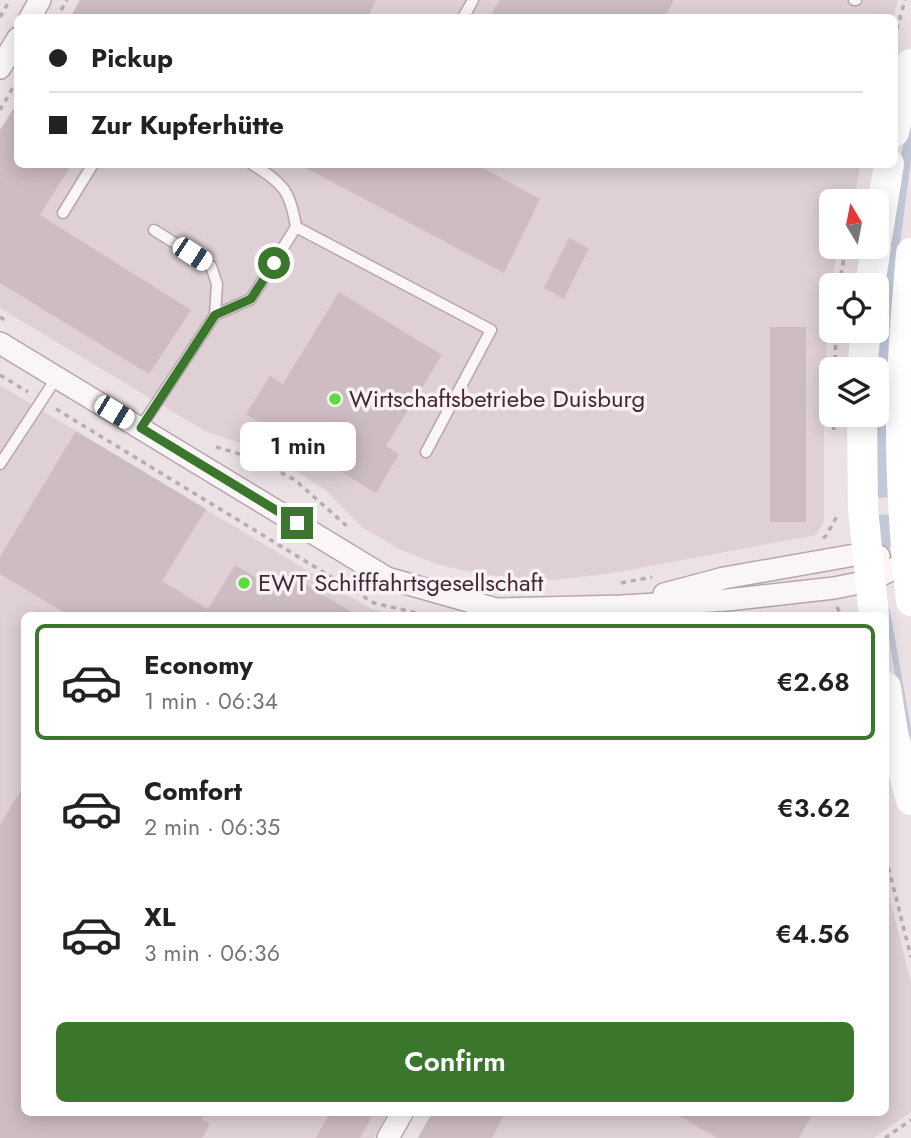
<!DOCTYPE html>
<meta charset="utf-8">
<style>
body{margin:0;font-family:Jost,sans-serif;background:#f2f2f2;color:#222;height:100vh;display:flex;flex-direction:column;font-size:26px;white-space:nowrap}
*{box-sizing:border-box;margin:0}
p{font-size:23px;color:#767676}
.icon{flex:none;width:38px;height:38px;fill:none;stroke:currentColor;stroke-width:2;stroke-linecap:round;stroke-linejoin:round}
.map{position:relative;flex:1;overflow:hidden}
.details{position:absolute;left:21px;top:612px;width:868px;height:504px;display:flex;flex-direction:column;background:#fff;border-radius:10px;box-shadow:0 4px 18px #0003}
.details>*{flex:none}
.banner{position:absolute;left:14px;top:14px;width:884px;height:154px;border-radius:10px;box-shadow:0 4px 18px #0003;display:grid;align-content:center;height:154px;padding:0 35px;background:#fff}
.needle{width:46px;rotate:350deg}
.fabs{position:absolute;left:819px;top:189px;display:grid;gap:14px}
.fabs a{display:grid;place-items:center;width:70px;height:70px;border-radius:10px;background:#fff;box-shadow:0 4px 18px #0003;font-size:35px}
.end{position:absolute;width:32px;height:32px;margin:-16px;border:9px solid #3a772d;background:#fff;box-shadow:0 0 0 4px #fff}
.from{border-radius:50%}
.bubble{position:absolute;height:49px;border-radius:10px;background:#fff;box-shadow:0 4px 18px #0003;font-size:23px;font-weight:600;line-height:49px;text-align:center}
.car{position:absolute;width:21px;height:42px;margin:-21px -10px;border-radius:9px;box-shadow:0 0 5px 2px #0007;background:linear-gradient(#fff 24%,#345 0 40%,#fff 0 76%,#345 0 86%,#fff 0)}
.banner b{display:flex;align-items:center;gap:24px;height:66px;font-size:26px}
.banner b+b{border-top:2px solid #e0e0e0}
.banner i{width:18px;height:18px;background:#222}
ul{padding:12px 0 0;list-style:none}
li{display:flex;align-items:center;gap:21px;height:116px;margin:0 14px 10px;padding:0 21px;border:4px solid transparent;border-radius:10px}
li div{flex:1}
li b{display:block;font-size:26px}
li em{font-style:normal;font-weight:600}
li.on{border-color:#3a772d}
li>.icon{width:63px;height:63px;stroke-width:1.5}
.cta{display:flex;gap:14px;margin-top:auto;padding:14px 35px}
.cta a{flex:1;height:80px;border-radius:10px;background:#3a772d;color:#fff;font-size:28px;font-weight:600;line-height:80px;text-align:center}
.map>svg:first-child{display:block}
.built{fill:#ded0d5}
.green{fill:#c2c8d7}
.building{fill:#cdbcc2}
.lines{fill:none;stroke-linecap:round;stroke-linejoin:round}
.service-casing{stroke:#b7a6ad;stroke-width:13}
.minor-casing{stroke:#b7a6ad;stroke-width:24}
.path{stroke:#b9acb1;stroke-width:3.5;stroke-dasharray:5 5;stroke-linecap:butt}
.service{stroke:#faf6f7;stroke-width:10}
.minor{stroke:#faf6f7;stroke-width:21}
.secondary{stroke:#fff;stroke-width:30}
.route{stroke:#3a772d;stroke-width:9}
.poi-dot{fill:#57de3a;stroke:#f9f2f5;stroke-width:2.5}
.labels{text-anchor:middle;stroke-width:7;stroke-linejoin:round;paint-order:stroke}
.poi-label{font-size:24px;fill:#462834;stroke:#f9f2f5;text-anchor:start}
</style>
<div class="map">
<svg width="911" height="1138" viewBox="0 0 911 1138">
<rect width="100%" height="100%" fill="#ece2e6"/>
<g class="built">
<path d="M 80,0 L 898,0 L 893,18 L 70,18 Z"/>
<path d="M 17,102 L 18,164 L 860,165 L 857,185 L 851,201 L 831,201 L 831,247 L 838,247 L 832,279 L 828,327 L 824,405 L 824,521 L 816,535 L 613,573 L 554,580 L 519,579 L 477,573 L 440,565 L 399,549 L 362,527 L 325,490 L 266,452 L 205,431 L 0,308 L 0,130 Z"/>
<path d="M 0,385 L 371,609 L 400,616 L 24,616 L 24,1113 L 388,1113 L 374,1138 L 0,1138 Z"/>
<path d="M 886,884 L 911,982 L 911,1112 L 874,1138 L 418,1138 L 432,1113 L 886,1113 Z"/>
</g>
<g class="green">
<path d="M 911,111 L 911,160 L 895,282 L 891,497 L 876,498 C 876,452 874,405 877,359 C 882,278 891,189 911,111 Z"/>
<path d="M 892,514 L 892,541 L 890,548 L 885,550 L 880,547 L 876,515 Z"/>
<path d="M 887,607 L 890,610 L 911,729 L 911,749 L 900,703 L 886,621 Z"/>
</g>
<g class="building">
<path d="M 80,0 L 376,0 L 367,18 L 70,18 Z"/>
<path d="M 500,0 L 674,0 L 664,18 L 489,18 Z"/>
<path d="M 18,102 L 18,164 L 72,164 L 40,215 L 191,310 L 149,374 L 0,283 L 0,130 Z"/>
<path d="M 298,164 L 475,164 L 540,199 L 504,273 Z"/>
<path d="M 569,238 L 589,248 L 564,299 L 544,288 Z"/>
<path d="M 339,292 L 442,355 L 386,446 L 399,454 L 376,493 L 246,414 L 270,376 L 283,384 Z"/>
<rect x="770" y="327" width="36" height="195"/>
<path d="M 76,431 L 206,509 L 162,581 L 208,609 L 235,565 L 279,591 L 289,574 L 358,616 L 70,616 L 0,574 L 0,557 Z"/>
<path d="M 24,785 L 24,1113 L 206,1113 L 202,1119 L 210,1124 L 202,1138 L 0,1138 L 0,825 Z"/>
<path d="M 330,1113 L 374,1113 L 360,1138 L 316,1138 Z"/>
<path d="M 432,1113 L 505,1113 L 492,1138 L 418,1138 Z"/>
<path d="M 674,1113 L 813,1113 L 799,1138 L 717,1138 Z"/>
</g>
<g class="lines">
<defs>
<g id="service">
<path d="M 854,0 L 856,0"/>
<path d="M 463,18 L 473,0"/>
<path d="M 252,164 C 283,184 290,189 296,227"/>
<path d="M 63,213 L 93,164"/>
<path d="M 154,230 L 211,266 L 217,284 L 215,315"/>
<path d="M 140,428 L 215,315 L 251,299 L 296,227 L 491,330 L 426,452"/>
<path d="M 0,464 L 57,377"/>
</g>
<g id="minor">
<path d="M 30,18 L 40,0"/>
<path d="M 0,68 L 18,38"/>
<path d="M 0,343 L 387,578 L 496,609 L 622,606 L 727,600 L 834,588 L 869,581 L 907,562"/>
<path d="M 664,594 L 724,578 L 866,553 L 879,556"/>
<path d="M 388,1138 L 402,1113"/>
</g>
</defs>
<use href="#service" class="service-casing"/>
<use href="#minor" class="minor-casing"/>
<g class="path">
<path d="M 61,10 L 67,0"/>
<path d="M 0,17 L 10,0"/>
<path d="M 894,39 L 905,0"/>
<path d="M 0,110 L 15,84"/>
<path d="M 839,285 L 846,247"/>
<path d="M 0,317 L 8,322"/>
<path d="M 835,360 L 836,331"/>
<path d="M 0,375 L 28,392"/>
<path d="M 56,409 L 374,603 L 430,616"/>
<path d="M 833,415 L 834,434"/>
<path d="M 216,447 L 253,458 L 295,480 L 348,527"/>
<path d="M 823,538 L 826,536 L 837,516"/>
<path d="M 621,583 L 652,577"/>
<path d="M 837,607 L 841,616"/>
<path d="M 886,858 L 911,957"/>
<path d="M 885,1138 L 911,1120"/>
</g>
<use href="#service" class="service"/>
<use href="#minor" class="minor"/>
<g class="secondary">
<path d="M 894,132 L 911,64"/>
<path d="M 877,238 L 889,164"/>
<path d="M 911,253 C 906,312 901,370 901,430 C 901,486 905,544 911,601"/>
<path d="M 870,285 L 876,247"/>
<path d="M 862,369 L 866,331"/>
<path d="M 862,415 L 863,509 L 874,616"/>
<path d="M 886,687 L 893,733 L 911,800"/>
</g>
</g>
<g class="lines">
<path class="route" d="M 274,263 L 251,299 L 215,315 L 141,428 L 297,523"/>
</g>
<g class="poi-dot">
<circle cx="335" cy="399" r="7"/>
<circle cx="244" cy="583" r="7"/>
</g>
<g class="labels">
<g class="poi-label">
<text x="349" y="407">Wirtschaftsbetriebe Duisburg</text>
<text x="258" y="591">EWT Schifffahrtsgesellschaft</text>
</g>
</g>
</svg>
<div class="fabs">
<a><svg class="needle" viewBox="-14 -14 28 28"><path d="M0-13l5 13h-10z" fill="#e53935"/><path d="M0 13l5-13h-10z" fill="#767676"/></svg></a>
<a><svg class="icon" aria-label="locate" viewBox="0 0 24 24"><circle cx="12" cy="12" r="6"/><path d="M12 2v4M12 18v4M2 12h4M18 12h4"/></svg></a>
<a><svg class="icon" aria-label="layers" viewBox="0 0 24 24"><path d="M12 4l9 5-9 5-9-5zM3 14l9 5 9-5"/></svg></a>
</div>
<i class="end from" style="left:274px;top:263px"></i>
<i class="end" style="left:297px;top:523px"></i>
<div class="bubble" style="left:240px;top:422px;width:116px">1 min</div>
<i class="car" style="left:192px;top:254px;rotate:123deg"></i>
<i class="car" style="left:114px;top:412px;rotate:121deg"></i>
<div class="banner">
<b><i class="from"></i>Pickup</b>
<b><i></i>Zur Kupferhütte</b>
</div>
<section class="details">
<ul>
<li class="on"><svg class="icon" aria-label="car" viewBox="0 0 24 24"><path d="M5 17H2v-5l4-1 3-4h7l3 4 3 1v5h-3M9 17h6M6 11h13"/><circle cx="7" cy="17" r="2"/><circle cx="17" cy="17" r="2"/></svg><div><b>Economy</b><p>1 min · 06:34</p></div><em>€2.68</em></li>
<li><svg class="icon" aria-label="car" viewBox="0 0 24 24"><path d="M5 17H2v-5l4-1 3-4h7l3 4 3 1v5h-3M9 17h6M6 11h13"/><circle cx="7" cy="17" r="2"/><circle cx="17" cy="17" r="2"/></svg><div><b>Comfort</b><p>2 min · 06:35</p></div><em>€3.62</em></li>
<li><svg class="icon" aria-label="car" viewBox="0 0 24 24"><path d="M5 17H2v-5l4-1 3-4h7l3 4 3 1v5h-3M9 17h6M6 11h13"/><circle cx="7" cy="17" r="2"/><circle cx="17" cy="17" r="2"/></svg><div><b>XL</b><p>3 min · 06:36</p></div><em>€4.56</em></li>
</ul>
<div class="cta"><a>Confirm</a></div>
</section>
</div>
